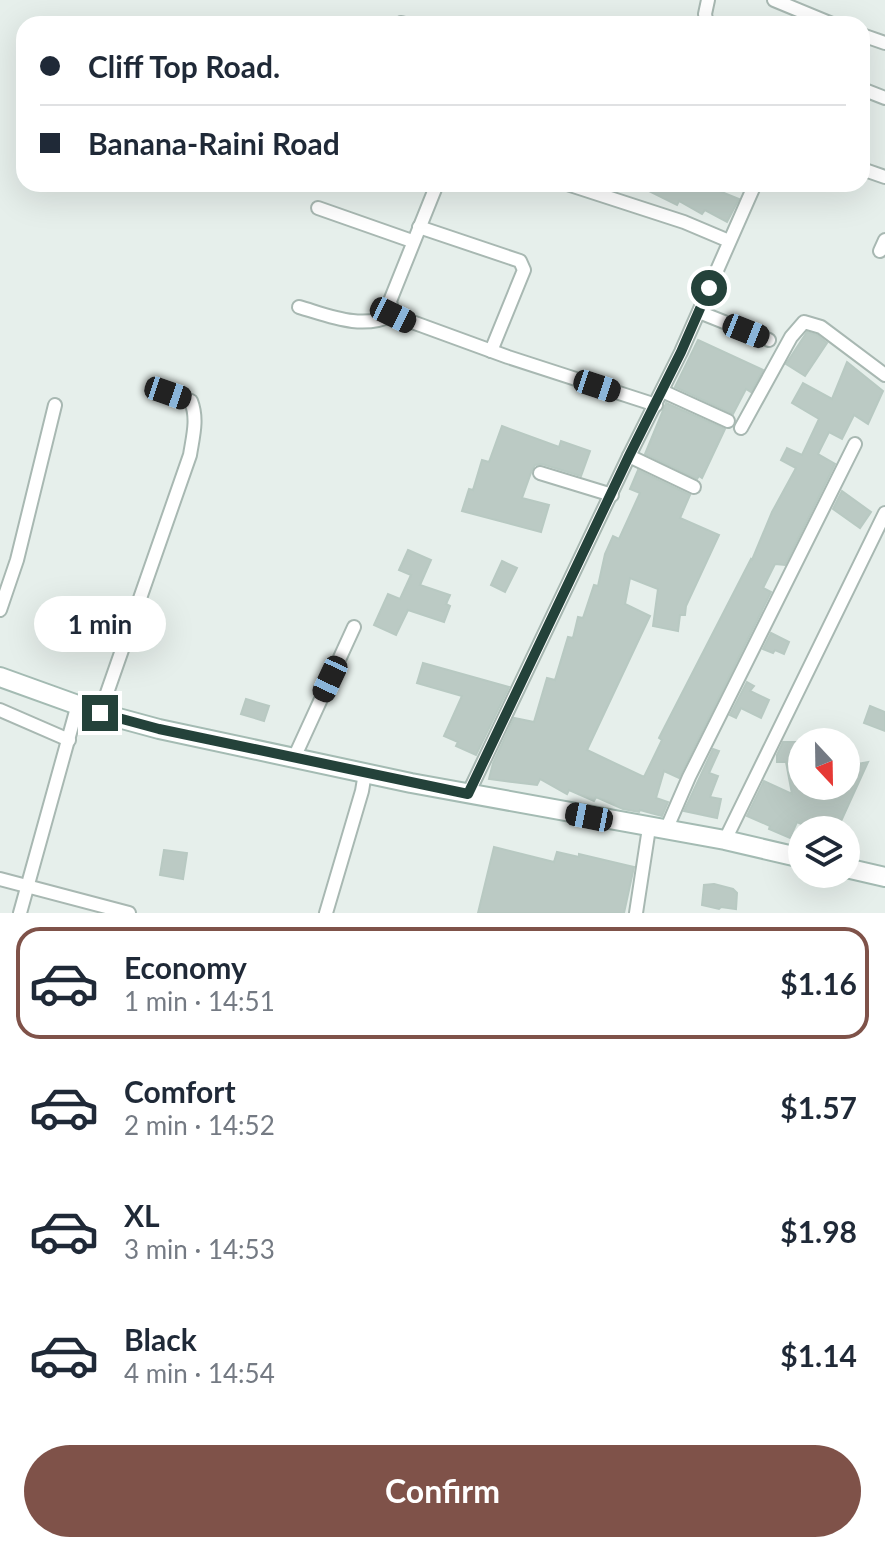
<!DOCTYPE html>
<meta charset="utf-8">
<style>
body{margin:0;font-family:Lato,sans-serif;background:#f2f2f3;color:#1f2937;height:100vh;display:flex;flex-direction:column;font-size:30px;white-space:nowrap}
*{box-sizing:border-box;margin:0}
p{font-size:26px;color:#747a83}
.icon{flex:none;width:44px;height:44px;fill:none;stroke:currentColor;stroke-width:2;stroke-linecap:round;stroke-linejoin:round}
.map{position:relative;height:913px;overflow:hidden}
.details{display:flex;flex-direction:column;background:#fff;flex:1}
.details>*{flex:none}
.hud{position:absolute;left:16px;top:16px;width:854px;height:176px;border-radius:24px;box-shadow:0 8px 32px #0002;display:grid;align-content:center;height:176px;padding:0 24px;background:#fff}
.needle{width:52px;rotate:158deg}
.fabs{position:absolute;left:788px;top:728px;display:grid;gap:16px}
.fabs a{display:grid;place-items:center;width:72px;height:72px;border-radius:50%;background:#fff;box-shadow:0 8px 32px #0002;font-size:40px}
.end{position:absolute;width:36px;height:36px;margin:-18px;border:10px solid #24423a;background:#fff;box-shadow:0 0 0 4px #fff}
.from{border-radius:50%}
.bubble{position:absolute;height:56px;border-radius:28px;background:#fff;box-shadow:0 8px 32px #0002;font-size:26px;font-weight:700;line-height:56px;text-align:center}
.car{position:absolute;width:24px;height:48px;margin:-24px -12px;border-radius:10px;box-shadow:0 0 6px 2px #0007;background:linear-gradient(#222 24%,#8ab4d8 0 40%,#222 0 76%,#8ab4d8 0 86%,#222 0)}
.hud b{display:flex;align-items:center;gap:28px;height:76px;font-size:30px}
.hud b+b{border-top:2px solid #e0e1e3}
.hud i{width:20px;height:20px;background:#1f2937}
ul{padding:14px 0 0;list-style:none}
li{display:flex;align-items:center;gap:24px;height:112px;margin:0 16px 12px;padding:0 8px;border:4px solid transparent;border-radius:24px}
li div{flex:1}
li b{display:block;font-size:30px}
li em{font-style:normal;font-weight:700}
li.on{border-color:#7f5249}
li>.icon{width:72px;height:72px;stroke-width:1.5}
.primary-button{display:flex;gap:16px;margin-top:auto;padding:16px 24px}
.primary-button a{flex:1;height:92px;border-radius:48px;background:#7f5249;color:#fff;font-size:32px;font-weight:700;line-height:92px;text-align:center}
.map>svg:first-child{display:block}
.building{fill:#bbcac4;stroke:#b8c9c2;stroke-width:2}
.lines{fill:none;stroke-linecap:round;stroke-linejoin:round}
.street-casing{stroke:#a8b8b2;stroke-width:16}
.secondary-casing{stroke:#a4bbb3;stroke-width:22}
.street{stroke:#fff;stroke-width:12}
.secondary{stroke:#fff;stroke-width:18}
.route{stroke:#24423a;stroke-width:10}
</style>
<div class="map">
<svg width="885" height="913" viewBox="0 0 885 913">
<rect width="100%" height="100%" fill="#e6efeb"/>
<g class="building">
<path d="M 635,184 L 702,184 L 739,199 L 727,222 L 705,210 L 702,214 L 679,201 L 677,205 Z"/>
<path d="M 807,332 L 817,335 L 827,343 L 805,376 L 786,364 Z"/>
<path d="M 698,340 L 763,370 L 751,392 L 746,389 L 733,414 L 675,387 Z"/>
<path d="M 847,362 L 883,391 L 868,424 L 854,415 L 842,439 L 829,432 L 818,454 L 835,464 L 785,565 L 775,564 L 763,588 L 771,592 L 679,778 L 664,771 L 656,798 L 668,802 L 662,816 L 640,810 L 639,812 L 623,809 L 596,797 L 594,801 L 569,790 L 567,794 L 540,779 L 537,785 L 489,779 L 493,763 L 514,718 L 534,722 L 547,678 L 555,680 L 568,637 L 573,638 L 578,617 L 583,618 L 594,585 L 598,586 L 605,554 L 613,536 L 619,539 L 640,493 L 630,489 L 638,470 L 690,495 L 680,518 L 719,535 L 686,606 L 685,615 L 680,615 L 678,631 L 653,626 L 658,589 L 630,578 L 625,604 L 650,616 L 587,750 L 644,777 L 662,740 L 659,738 L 751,559 L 752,560 L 772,512 L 796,468 L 781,460 L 787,448 L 802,455 L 819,419 L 792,403 L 803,383 L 832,399 Z"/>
<path d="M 666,403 L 725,429 L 702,478 L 699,476 L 697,479 L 645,454 Z"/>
<path d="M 502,426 L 559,447 L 561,441 L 590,451 L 581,476 L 542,464 L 535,465 L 532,470 L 522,498 L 549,505 L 541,532 L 462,511 L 469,489 L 473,490 L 482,460 L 489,462 Z"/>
<path d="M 842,491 L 871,512 L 860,528 L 833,509 Z"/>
<path d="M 408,550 L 431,560 L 420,585 L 450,595 L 446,604 L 450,606 L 444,622 L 408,610 L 396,635 L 374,625 L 388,594 L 400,599 L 411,575 L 399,570 Z"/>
<path d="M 502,561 L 517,568 L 505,592 L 491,585 Z"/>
<path d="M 771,633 L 789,642 L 784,654 L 775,650 L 773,653 L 763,649 Z"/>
<path d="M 423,663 L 509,687 L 476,755 L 456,746 L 458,742 L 444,736 L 462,696 L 417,683 Z"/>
<path d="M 747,682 L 754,686 L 750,691 L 769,700 L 761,718 L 741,708 L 736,718 L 730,715 Z"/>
<path d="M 246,699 L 269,706 L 264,721 L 241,714 Z"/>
<path d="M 870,706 L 885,712 L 885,731 L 864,723 Z"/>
<path d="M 783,742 L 802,742 L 802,786 L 846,786 L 846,766 L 868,762 L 837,830 L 815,830 L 797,822 L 790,838 L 769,829 L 770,826 L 747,816 L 764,781 L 792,794 L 786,762 L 777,762 L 777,755 Z"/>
<path d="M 713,749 L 719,751 L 709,773 L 718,776 L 710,797 L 721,799 L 717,818 L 684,811 Z"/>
<path d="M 494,847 L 554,862 L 557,852 L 579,857 L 579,854 L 634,867 L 624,913 L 478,913 Z"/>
<path d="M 164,850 L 187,853 L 183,879 L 160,875 Z"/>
<path d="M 714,884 L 733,889 L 737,893 L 736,909 L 721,907 L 719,909 L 702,905 L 704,885 Z"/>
</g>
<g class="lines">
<defs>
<g id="street">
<path d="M 774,0 L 832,24"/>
<path d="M 401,23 L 405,24"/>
<path d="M 707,24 L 705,14 L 708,0"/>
<path d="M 862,35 L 885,43"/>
<path d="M 862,89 L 885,98"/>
<path d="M 862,169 L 885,177"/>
<path d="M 437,184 L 390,301 L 393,315 L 508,357 L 656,405"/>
<path d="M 567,184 L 684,222 L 729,241"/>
<path d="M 318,208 L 412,241"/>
<path d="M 419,227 L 520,261 L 524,270 L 491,351"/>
<path d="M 880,251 L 885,240"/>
<path d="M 299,307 C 330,316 361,330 393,315"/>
<path d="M 699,312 L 769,340"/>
<path d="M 662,391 L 728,421"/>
<path d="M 741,428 L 791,337 L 804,322 L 821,327 L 885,375"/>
<path d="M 629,456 L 694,487"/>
<path d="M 540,473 L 612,495"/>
<path d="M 0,610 L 17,560 L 55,405"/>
<path d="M 0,710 L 69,740"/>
<path d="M 100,713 L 190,455 C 193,436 198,419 191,401 L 168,393"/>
<path d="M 294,758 L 354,627"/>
<path d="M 468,794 L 629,456 L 681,352 L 755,184"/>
<path d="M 666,830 L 689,777 L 855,444"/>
<path d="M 725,840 L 885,513"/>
<path d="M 0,879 L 129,913"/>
<path d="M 20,913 L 78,704"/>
<path d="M 326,913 L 362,791 L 365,773"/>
<path d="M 636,913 L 649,828"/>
</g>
<g id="secondary">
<path d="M 0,677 L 100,713 L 159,729 L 411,783 L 725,840 L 802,858"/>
<path d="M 846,868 L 885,877"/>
</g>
</defs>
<use href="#street" class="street-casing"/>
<use href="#secondary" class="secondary-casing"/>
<use href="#street" class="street"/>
<use href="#secondary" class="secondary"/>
</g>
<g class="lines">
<path class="route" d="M 100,713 L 159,729 L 468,794 L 629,456 L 681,352 L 709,288"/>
</g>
</svg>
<div class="fabs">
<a><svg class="needle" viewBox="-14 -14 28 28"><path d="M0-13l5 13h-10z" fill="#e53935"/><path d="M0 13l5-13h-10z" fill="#747a83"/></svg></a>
<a><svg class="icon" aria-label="layers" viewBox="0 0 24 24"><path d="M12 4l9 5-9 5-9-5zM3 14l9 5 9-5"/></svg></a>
</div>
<i class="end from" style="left:709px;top:288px"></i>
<i class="end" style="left:100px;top:713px"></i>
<div class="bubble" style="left:34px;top:596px;width:132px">1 min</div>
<i class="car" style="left:393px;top:315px;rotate:116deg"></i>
<i class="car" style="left:746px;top:331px;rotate:112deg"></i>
<i class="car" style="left:597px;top:386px;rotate:108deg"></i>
<i class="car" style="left:168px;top:393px;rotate:109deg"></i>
<i class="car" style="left:330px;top:679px;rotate:205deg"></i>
<i class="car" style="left:589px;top:817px;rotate:281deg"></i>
<div class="hud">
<b><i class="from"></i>Cliff Top Road.</b>
<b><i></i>Banana-Raini Road</b>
</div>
</div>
<section class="details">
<ul>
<li class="on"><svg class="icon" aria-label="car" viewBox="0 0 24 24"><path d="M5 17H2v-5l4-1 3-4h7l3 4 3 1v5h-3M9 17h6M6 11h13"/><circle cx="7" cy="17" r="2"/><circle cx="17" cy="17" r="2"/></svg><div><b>Economy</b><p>1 min · 14:51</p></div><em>$1.16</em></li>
<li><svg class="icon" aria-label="car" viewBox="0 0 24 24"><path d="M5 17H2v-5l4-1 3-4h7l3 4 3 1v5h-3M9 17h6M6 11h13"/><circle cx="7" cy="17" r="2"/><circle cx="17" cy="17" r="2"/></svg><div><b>Comfort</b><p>2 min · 14:52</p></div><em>$1.57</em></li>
<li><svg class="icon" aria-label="car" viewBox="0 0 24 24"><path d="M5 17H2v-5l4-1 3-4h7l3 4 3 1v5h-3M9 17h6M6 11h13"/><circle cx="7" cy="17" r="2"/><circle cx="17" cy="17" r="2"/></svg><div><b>XL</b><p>3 min · 14:53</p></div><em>$1.98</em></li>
<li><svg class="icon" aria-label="car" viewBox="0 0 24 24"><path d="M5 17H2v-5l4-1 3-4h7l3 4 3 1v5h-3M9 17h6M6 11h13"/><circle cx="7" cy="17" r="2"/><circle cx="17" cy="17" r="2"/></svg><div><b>Black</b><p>4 min · 14:54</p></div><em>$1.14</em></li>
</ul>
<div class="primary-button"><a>Confirm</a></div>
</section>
